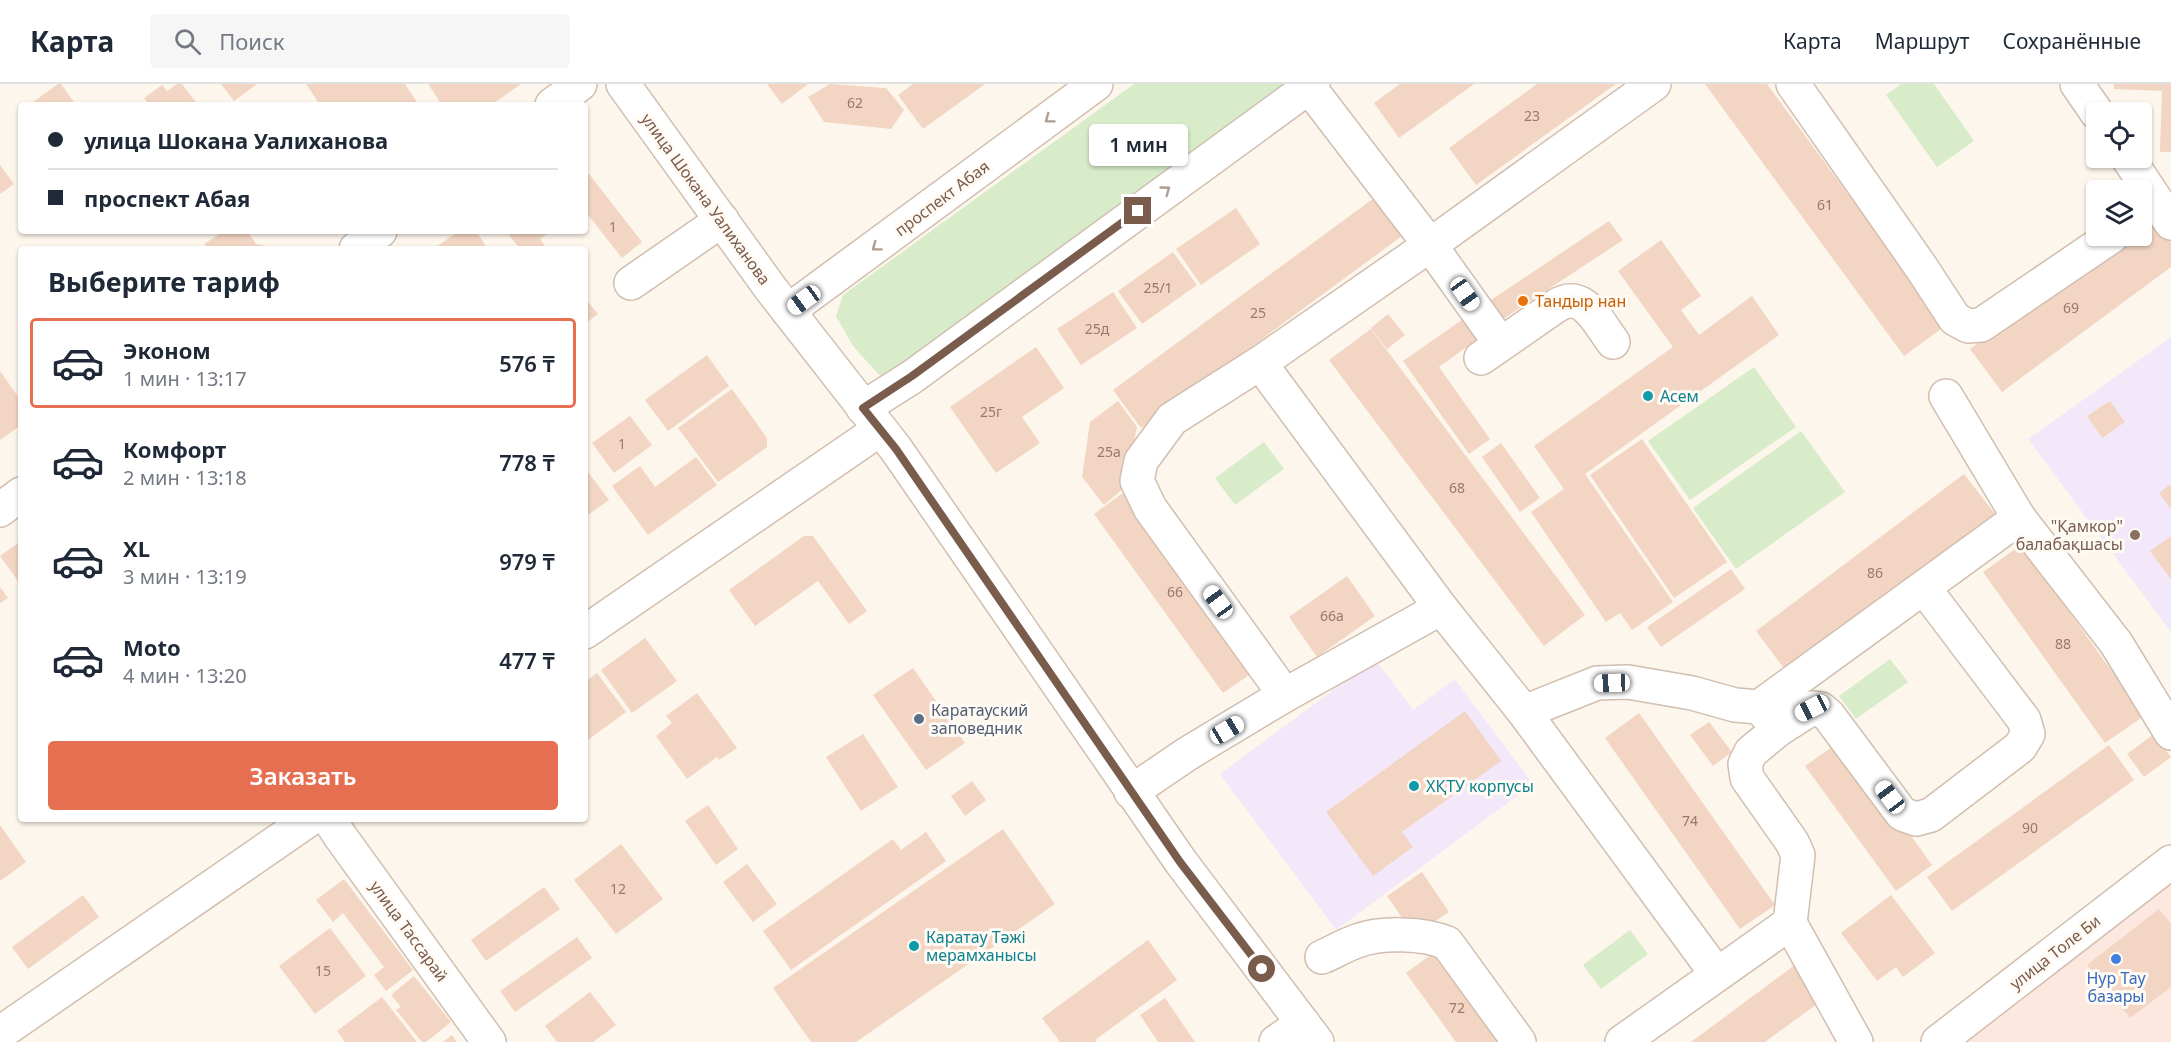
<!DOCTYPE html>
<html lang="ru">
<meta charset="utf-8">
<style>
body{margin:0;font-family:"Noto Sans",sans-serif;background:#f6f6f7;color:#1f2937;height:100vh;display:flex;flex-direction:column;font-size:22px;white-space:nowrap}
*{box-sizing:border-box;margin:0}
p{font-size:20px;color:#747a83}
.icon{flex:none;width:33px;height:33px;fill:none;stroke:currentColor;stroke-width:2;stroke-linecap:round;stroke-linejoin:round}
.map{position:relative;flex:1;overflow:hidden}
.side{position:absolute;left:18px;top:162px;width:570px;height:576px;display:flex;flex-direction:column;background:#fff;border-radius:6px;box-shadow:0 2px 4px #0004}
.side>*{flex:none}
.hud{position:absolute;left:18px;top:18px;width:570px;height:132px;border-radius:6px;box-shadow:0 2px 4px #0004;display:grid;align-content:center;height:132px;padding:0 30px;background:#fff}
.controls{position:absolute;left:2086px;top:18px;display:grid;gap:12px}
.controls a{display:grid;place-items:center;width:66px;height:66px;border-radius:6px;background:#fff;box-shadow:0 2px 4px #0004;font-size:30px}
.end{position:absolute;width:27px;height:27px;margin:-14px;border:8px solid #7a5c4d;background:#fff;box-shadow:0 0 0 3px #fff}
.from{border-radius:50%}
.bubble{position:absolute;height:42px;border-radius:6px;background:#fff;box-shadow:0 2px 4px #0004;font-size:20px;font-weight:600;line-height:42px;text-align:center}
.car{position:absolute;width:18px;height:36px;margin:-18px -9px;border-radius:8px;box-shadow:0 0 4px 2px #0007;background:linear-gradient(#fff 24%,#345 0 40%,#fff 0 76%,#345 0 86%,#fff 0)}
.hud b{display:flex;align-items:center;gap:21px;height:57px;font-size:22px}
.hud b+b{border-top:2px solid #e0e1e3}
.hud i{width:15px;height:15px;background:#1f2937}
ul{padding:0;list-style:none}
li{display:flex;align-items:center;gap:18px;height:90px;margin:0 12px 9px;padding:0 18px;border:3px solid transparent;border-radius:6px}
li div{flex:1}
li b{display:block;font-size:22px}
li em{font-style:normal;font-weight:600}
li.selected{border-color:#e76f51}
li>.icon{width:54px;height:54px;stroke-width:1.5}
h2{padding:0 30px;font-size:27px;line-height:72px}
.button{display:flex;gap:12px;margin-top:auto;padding:12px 30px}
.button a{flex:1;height:69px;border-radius:6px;background:#e76f51;color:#fff;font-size:24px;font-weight:600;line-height:69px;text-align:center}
header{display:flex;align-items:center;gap:36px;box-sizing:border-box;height:84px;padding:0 30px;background:#fff;border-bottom:2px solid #e0e1e3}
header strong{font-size:28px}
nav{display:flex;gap:33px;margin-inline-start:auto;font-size:21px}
.search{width:420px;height:54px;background:#f6f6f7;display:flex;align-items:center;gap:15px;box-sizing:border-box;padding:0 21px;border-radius:6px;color:#747a83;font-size:22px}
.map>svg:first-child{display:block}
.commercial{fill:#fde8e0}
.education{fill:#f3e8fa}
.green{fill:#d8ecc9}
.building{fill:#f3d5c3}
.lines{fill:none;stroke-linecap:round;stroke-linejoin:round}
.minor-casing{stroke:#d1beb0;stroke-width:36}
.minor{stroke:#fff;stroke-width:33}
.oneway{stroke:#af9d94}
.route{stroke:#7a5c4d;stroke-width:8}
.food-dot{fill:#e8710a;stroke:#fffaf3;stroke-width:2}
.culture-dot{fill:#0f9aa8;stroke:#fffaf3;stroke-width:2}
.education-dot{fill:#8d6e63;stroke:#fffaf3;stroke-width:2}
.service-dot{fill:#5c6f8a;stroke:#fffaf3;stroke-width:2}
.shop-dot{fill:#3f7fe0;stroke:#fffaf3;stroke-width:2}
.labels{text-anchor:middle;stroke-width:6;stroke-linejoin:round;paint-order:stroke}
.number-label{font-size:14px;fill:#987a6a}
.street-label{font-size:16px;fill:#7a5c4d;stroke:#fffaf3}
.food-label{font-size:16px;fill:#c56008;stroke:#fffaf3;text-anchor:start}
.culture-label{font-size:16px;fill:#0d838f;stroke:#fffaf3;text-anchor:start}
.education-label{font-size:16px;fill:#785e54;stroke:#fffaf3;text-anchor:end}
.service-label{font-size:16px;fill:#4e5e75;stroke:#fffaf3;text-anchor:start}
.shop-label{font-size:16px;fill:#366cbe;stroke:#fffaf3}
</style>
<header>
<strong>Карта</strong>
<div class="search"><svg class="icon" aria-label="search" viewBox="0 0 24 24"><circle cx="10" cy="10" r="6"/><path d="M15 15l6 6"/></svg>Поиск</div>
<nav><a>Карта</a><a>Маршрут</a><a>Сохранённые</a></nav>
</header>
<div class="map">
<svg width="2171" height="958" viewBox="0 0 2171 958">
<rect width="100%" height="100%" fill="#fdf6ec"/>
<path class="commercial" d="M 2171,792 L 2171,958 L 1949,958 Z"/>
<g class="education">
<path d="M 2171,253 L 2171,548 L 2028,355 Z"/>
<path d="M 1375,575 L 1413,626 L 1455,595 L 1533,700 L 1336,846 L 1220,690 Z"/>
</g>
<g class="green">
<path d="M 1134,0 L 1308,0 L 906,294 L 879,291 L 853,262 L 836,232 L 843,211 Z"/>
<path d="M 1901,0 L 1934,0 L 1974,57 L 1937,83 L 1886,11 Z"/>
<path d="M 1754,283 L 1796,343 L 1690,416 L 1648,357 Z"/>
<path d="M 1801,347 L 1845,408 L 1736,485 L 1693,424 Z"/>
<path d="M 1264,358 L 1284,385 L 1235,421 L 1215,394 Z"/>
<path d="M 1890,575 L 1908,598 L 1856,635 L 1839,612 Z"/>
<path d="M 1630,846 L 1648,870 L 1601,905 L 1583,881 Z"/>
</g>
<g class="building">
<path d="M 58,0 L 61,0 L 76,21 L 29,21 Z"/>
<path d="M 177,0 L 182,0 L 198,21 L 149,21 L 144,14 L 162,1 L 167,7 Z"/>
<path d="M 221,0 L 257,0 L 234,17 Z"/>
<path d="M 306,0 L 405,0 L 419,21 L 320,21 Z"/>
<path d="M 428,0 L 521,0 L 491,21 L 442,21 Z"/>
<path d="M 767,0 L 808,0 L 782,20 Z"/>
<path d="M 830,0 L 886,4 L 904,26 L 891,45 L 824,38 L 808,13 Z"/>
<path d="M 913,0 L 985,0 L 923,45 L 898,11 Z"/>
<path d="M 1400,0 L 1474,0 L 1399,54 L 1374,19 Z"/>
<path d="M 1537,0 L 1616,0 L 1476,101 L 1449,64 Z"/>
<path d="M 1705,0 L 1767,0 L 1945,242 L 1904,272 Z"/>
<path d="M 2114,0 L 2171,0 L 2171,68 L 2160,68 L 2162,7 L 2114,5 Z"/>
<path d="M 0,81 L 14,100 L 0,110 Z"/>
<path d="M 589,90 L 642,158 L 622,174 L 585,127 L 585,92 Z"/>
<path d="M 1374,114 L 1402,152 L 1141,344 L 1113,306 Z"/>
<path d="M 1236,124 L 1260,160 L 1201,201 L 1176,165 Z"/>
<path d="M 2153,130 L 2171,154 L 2171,183 L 2002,308 L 1970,265 L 2124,152 L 2142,152 L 2142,138 Z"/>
<path d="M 1609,137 L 1623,156 L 1497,239 L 1485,220 Z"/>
<path d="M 224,147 L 247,147 L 256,160 L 267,162 L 271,165 L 208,165 L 204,160 Z"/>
<path d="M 459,147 L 476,147 L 488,165 L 437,165 L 436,163 Z"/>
<path d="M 514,147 L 551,147 L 540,155 L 547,165 L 520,165 L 509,151 Z"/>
<path d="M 1661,156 L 1701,212 L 1681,226 L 1699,251 L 1752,212 L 1779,251 L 1578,395 L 1585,390 L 1673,518 L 1632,546 L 1620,529 L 1606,538 L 1531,428 L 1564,405 L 1534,362 L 1673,263 L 1618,187 Z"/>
<path d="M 1173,168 L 1197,201 L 1142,240 L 1118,207 Z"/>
<path d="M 1113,208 L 1137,244 L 1081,281 L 1057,245 Z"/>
<path d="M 585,214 L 598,230 L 585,240 Z"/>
<path d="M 1388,230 L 1405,251 L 1387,265 L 1371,244 Z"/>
<path d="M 1469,231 L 1483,251 L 1439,283 L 1490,355 L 1469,370 L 1403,277 Z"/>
<path d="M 1371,245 L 1585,531 L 1544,562 L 1329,276 Z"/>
<path d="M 1036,263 L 1064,304 L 1022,333 L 1040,359 L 996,389 L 950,323 Z"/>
<path d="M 707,271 L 729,302 L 668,347 L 645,316 Z"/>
<path d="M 0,287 L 21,317 L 21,341 L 0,356 Z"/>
<path d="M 732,305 L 767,354 L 767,363 L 718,398 L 678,344 Z"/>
<path d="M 1118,317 L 1137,343 L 1124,404 L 1104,421 L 1082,393 L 1090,338 Z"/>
<path d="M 2110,317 L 2125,338 L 2102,354 L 2087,332 Z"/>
<path d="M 630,332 L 652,361 L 614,389 L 592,359 Z"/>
<path d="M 1642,355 L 1727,478 L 1674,514 L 1590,391 Z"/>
<path d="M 1501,359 L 1540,414 L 1520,428 L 1482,373 Z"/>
<path d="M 696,373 L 717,401 L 648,451 L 612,402 L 640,382 L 655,403 Z"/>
<path d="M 585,384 L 609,416 L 585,433 Z"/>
<path d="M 1964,390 L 1995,430 L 1786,587 L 1756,547 Z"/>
<path d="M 2171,400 L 2171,425 L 2159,409 Z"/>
<path d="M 1127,406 L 1256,586 L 1223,609 L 1094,430 Z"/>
<path d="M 804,452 L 813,452 L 867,527 L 849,540 L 818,497 L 755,542 L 729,506 Z"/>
<path d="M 2171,452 L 2171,495 L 2150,467 Z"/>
<path d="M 21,457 L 21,501 L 0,472 Z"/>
<path d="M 2021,461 L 2144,632 L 2105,659 L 1983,488 Z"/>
<path d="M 1731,485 L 1745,505 L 1661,563 L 1647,543 Z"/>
<path d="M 1347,492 L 1375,532 L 1317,573 L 1289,533 Z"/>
<path d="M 0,503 L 8,514 L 0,519 Z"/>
<path d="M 645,554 L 677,597 L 632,629 L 601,586 Z"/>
<path d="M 913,584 L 965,659 L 926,686 L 873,611 Z"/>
<path d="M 597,589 L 626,628 L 585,658 L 585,598 Z"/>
<path d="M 697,609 L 737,664 L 719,676 L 717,673 L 687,695 L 656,652 L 672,639 L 666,632 Z"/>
<path d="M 1465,627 L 1501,677 L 1402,748 L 1413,763 L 1373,792 L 1326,728 Z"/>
<path d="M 1639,629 L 1775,821 L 1740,845 L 1605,654 Z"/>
<path d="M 1709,638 L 1732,668 L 1713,682 L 1690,651 Z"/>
<path d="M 863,650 L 898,703 L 861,727 L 826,673 Z"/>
<path d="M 2154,650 L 2171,673 L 2144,693 L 2127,670 Z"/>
<path d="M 1842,656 L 1932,781 L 1896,807 L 1805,682 Z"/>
<path d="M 2109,661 L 2134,696 L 1952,827 L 1927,793 Z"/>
<path d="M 972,697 L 986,716 L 965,732 L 951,712 Z"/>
<path d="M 708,721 L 738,765 L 716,781 L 685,737 Z"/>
<path d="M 0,741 L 26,778 L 0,797 Z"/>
<path d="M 1003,745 L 1055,820 L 856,958 L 811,958 L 773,904 Z"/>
<path d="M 926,748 L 946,777 L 791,886 L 763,847 L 893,755 L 901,766 Z"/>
<path d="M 621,760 L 663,815 L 616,850 L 574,796 Z"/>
<path d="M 747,780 L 777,820 L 753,838 L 723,798 Z"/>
<path d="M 1422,788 L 1449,828 L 1414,851 L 1387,812 Z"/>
<path d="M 344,795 L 413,886 L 386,907 L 374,891 L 384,883 L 343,829 L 333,838 L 316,816 Z"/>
<path d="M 544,803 L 560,825 L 486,877 L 471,856 Z"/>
<path d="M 83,811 L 99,833 L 28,885 L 12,863 Z"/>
<path d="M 1891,811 L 1935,869 L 1903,893 L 1896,883 L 1877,897 L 1841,849 Z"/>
<path d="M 2159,825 L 2171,840 L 2171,903 L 2130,934 L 2087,881 Z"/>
<path d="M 330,844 L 366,892 L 315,930 L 279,882 Z"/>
<path d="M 577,853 L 592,874 L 515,928 L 500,907 Z"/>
<path d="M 1148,856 L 1177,896 L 1095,956 L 1097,958 L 1060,958 L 1042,934 Z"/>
<path d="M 1440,864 L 1508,958 L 1456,958 L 1406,889 Z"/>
<path d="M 1795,881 L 1821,917 L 1765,958 L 1691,958 Z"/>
<path d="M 414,892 L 451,938 L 426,958 L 422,958 L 396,926 L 401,923 L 391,911 Z"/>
<path d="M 590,908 L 616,941 L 593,958 L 557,958 L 545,942 Z"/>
<path d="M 382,913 L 417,958 L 345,958 L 337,947 Z"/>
<path d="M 1165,914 L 1195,958 L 1158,958 L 1140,931 Z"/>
<path d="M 452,951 L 457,958 L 443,958 Z"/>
</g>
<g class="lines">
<defs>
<g id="minor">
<path d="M 623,0 L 771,205 L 896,365 L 1181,778 L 1317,958"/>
<path d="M 1793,0 L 1921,183 L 1955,235 L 1968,242 L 1981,241 L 2112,152"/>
<path d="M 2077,0 L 2097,29"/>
<path d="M 1309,3 L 1430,161 L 1500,259"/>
<path d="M 552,21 L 580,0"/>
<path d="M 2128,74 L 2171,139"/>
<path d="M 356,165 L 380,147"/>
<path d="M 631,199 L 722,136"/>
<path d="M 788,227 L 1096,0"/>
<path d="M 1481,274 L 1556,222 C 1584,204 1598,239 1613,258"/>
<path d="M 1260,279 L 1441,524 L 1524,628 L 1716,889"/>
<path d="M 1946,312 L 2019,434 L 2116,559 L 2171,649"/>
<path d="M 863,324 L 912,293 L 1313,0"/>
<path d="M 0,426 L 21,410"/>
<path d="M 585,548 L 879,346"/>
<path d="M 1285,611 L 1150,424 L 1137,397 L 1141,377 L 1172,335 L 1260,279 L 1430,161 L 1654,0"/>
<path d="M 1759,623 L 2019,434"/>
<path d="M 1524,628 L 1597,599 L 1628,598 L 1692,609 L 1735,621 L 1759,623 L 1774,639"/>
<path d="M 1131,708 L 1187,670 L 1285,611 L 1441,524"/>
<path d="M 329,735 L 340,752 L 489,958"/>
<path d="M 1322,873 C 1334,868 1345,861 1357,857 C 1381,848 1424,849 1447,859 L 1519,958"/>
<path d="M 0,949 L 310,735"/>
<path d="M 1276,958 L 1303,939"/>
<path d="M 1622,958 L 1790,839"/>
<path d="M 1856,958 L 1790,839 L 1798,771 L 1792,758 L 1747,694 L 1745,680 L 1751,668 L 1779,645 L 1812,624 L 1821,625 L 1829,632 L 1902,730 L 1916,735 L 1931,731 L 2020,663 L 2028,650 L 2024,636 L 1924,504"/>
<path d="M 1938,958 L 2171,778"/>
</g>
</defs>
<use href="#minor" class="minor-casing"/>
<use href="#minor" class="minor"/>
</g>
<defs><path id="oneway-chevron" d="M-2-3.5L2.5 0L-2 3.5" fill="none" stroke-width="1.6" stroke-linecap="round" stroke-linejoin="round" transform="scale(1.5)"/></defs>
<g class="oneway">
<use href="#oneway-chevron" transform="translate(1049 35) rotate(143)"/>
<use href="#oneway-chevron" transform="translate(1166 106) rotate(-36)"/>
<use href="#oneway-chevron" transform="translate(876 163) rotate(143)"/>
</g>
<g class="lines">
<path class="route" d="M 1138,127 L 912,292 L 863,324 L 896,365 L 1180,778 L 1262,885"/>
</g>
<circle class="food-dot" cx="1523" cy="217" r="6"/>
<g class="culture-dot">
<circle cx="1648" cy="312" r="6"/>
<circle cx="1414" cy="702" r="6"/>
<circle cx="914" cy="862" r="6"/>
</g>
<circle class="education-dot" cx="2135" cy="451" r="6"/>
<circle class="service-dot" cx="919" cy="635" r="6"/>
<circle class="shop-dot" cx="2116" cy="875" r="6"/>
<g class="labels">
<g class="number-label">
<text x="855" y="24">62</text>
<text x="1532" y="37">23</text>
<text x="1825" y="126">61</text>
<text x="613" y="148">1</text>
<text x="1158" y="209">25/1</text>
<text x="2071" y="229">69</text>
<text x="1258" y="234">25</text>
<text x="1097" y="250">25д</text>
<text x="991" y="333">25г</text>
<text x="622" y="365">1</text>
<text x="1109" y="373">25а</text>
<text x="1457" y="409">68</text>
<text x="1875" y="494">86</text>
<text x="1175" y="513">66</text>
<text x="1332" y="537">66а</text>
<text x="2063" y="565">88</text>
<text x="1690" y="742">74</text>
<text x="2030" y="749">90</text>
<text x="618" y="810">12</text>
<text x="323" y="892">15</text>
<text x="1457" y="929">72</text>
</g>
<g class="street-label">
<text transform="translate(942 114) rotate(-37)" y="6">проспект Абая</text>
<text transform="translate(706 115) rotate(54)" y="6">улица Шокана Уалиханова</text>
<text transform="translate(409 847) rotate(54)" y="6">улица Тассарай</text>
<text transform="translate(2055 868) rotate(-38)" y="6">улица Толе Би</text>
</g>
<g class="food-label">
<text x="1535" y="223">Тандыр нан</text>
</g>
<g class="culture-label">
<text x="1660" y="318">Асем</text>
<text x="1426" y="708">ХҚТУ корпусы</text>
<text x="926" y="859">Каратау Тәжі<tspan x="926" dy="18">мерамханысы</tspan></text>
</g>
<g class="education-label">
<text x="2123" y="448">"Қамкор"<tspan x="2123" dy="18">балабақшасы</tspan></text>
</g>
<g class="service-label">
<text x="931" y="632">Каратауский<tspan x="931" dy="18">заповедник</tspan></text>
</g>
<g class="shop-label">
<text x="2116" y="900">Нур Тау<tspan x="2116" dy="18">базары</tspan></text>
</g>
</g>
</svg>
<div class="controls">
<a><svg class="icon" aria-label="locate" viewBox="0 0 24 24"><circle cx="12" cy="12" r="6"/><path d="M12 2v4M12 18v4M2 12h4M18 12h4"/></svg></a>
<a><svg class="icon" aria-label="layers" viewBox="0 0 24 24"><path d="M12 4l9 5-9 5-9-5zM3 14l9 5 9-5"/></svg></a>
</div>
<i class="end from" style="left:1262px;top:885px"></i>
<i class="end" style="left:1138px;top:127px"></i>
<div class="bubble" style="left:1089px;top:40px;width:99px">1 мин</div>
<i class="car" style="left:1465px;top:210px;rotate:145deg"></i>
<i class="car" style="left:804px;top:216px;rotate:234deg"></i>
<i class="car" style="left:1218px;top:518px;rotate:324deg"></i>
<i class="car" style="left:1612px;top:599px;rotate:268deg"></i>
<i class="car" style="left:1812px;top:624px;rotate:243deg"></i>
<i class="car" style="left:1227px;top:646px;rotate:59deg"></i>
<i class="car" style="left:1890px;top:713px;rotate:323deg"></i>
<div class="hud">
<b><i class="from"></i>улица Шокана Уалиханова</b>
<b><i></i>проспект Абая</b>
</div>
<section class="side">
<h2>Выберите тариф</h2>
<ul>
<li class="selected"><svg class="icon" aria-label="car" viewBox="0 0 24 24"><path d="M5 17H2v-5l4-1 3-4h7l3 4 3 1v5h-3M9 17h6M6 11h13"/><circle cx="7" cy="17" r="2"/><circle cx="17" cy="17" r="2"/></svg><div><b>Эконом</b><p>1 мин · 13:17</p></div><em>576 ₸</em></li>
<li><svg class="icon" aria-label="car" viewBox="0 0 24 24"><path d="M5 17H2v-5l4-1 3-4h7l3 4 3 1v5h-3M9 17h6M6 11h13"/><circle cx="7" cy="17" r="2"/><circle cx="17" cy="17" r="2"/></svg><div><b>Комфорт</b><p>2 мин · 13:18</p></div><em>778 ₸</em></li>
<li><svg class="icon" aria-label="car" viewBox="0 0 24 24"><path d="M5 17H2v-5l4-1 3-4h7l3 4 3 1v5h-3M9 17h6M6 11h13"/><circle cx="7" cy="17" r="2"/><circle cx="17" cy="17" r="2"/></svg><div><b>XL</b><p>3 мин · 13:19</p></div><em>979 ₸</em></li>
<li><svg class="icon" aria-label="car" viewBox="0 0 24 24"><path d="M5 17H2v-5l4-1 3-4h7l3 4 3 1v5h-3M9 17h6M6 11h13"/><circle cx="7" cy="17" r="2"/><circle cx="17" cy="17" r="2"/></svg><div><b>Moto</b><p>4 мин · 13:20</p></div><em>477 ₸</em></li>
</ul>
<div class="button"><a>Заказать</a></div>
</section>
</div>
